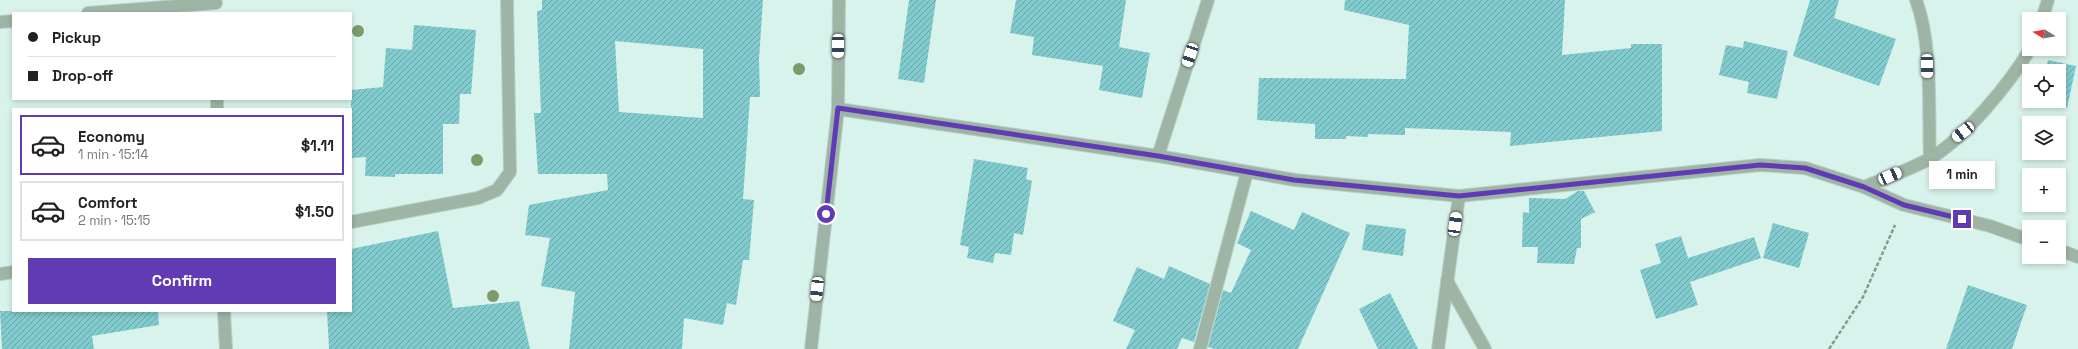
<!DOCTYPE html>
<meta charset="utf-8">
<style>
body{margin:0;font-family:"Space Grotesk",sans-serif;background:#f6f6f6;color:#222;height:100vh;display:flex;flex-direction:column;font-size:15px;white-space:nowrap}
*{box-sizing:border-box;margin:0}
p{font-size:13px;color:#767676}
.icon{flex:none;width:22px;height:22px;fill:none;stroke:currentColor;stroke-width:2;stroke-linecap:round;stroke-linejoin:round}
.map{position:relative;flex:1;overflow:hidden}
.side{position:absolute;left:12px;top:108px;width:340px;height:204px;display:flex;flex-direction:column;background:#fff;border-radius:0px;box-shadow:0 2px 6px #0003}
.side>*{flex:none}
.hud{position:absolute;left:12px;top:12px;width:340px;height:88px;border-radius:0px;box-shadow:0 2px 6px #0003;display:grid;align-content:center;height:88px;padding:0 16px;background:#fff}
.needle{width:26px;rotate:281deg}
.fabs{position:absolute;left:2022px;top:12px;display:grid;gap:8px}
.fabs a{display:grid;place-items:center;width:44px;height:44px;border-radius:0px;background:#fff;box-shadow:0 2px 6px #0003;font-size:20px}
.end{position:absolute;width:18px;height:18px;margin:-9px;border:5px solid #613bb3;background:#fff;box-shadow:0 0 0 2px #fff}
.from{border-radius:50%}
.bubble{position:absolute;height:28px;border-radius:0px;background:#fff;box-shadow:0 2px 6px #0003;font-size:13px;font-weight:600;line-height:28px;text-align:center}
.car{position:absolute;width:12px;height:24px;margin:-12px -6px;border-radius:5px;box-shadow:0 0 3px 1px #0007;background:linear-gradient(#fff 24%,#345 0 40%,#fff 0 76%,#345 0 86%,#fff 0)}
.hud b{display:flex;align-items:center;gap:14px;height:38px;font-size:15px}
.hud b+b{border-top:1px solid #e0e0e0}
.hud i{width:10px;height:10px;background:#222}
ul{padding:7px 0 0;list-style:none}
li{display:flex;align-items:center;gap:12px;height:60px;margin:0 8px 6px;padding:0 8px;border:2px solid #e0e0e0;border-radius:0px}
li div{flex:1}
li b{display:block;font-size:15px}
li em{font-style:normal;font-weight:600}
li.selected{border-color:#613bb3}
li>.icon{width:36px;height:36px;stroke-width:1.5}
.cta{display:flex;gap:8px;margin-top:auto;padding:8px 16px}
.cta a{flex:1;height:46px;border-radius:0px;background:#613bb3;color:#fff;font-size:16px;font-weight:600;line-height:46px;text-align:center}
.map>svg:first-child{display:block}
.building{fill:url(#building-hatch);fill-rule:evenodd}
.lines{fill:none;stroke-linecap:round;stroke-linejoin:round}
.minor-casing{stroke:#b8d0c9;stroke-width:14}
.path{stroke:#869993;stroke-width:2.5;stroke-dasharray:4 2;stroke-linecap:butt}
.minor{stroke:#9eb4a4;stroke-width:12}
.tree{fill:#7e9a6b}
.route{stroke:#613bb3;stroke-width:5}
</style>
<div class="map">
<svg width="2078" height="349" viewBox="0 0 2078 349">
<defs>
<pattern id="building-hatch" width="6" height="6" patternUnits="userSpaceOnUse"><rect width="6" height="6" fill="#81cbce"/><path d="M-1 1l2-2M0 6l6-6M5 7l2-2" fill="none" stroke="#6aa5a8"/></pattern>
</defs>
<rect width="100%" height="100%" fill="#d8f3eb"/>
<g class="building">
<path d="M 542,0 L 763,0 L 759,59 L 760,97 L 750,97 L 743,199 L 754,200 L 749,260 L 743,260 L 736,305 L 727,303 L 723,325 L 684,318 L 682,349 L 569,349 L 575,292 L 541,286 L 550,238 L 525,235 L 529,205 L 608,190 L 607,174 L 538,174 L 534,113 L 541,113 L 537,11 L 542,10 ZM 615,41 L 703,49 L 703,118 L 619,112 Z"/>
<path d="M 909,0 L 936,0 L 924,83 L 898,79 Z"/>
<path d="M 1016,0 L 1126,0 L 1119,47 L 1150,53 L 1142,98 L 1099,90 L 1103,66 L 1032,55 L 1034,37 L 1010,33 Z"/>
<path d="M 1345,0 L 1565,0 L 1562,55 L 1631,48 L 1631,44 L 1662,44 L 1662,131 L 1510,146 L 1511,132 L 1405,128 L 1405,135 L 1368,134 L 1368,137 L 1346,136 L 1346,139 L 1315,139 L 1315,124 L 1257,120 L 1259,78 L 1406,79 L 1409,25 L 1344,10 Z"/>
<path d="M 1810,0 L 1839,0 L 1834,18 L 1896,39 L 1879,86 L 1793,56 Z"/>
<path d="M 414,25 L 476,30 L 471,94 L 460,94 L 459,124 L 443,124 L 443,174 L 395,174 L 395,177 L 365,176 L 366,157 L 351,158 L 351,90 L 383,87 L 386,48 L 412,50 Z"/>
<path d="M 1744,41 L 1788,51 L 1777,99 L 1747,93 L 1749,82 L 1719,75 L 1726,45 L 1743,48 Z"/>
<path d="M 2048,60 L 2076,66 L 2067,108 L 2039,102 L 2059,101 L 2059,71 L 2045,71 Z"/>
<path d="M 974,159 L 1028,168 L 1026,179 L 1032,181 L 1023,235 L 1014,233 L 1011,255 L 995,253 L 993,263 L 967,258 L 969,247 L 960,245 Z"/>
<path d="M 1578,191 L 1584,191 L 1595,212 L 1581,219 L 1581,248 L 1577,248 L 1574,264 L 1537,263 L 1538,247 L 1522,247 L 1523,212 L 1529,213 L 1529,198 L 1565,199 Z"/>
<path d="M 1251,211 L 1294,230 L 1302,212 L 1350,233 L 1298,349 L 1215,349 L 1208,347 L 1223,290 L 1231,293 L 1251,250 L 1237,243 Z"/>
<path d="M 1773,223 L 1809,233 L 1799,268 L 1763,258 Z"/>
<path d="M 1366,224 L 1406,229 L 1403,256 L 1362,250 Z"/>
<path d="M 438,231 L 453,308 L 519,301 L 530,349 L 329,349 L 327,311 L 351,311 L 351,249 Z"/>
<path d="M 1681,236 L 1688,258 L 1754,237 L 1761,258 L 1690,282 L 1698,305 L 1656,319 L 1640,270 L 1661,263 L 1655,244 Z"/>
<path d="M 1169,266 L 1210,284 L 1194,342 L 1182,338 L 1177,349 L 1126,349 L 1135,330 L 1113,321 L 1137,267 L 1164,279 Z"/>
<path d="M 1968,285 L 2027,305 L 2012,349 L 1946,349 Z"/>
<path d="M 1390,293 L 1418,349 L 1378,349 L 1359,309 Z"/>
<path d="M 0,311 L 158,311 L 159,325 L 92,336 L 94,349 L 2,349 Z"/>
</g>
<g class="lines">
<defs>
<g id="minor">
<path d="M 1916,0 C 1933,46 1928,110 1930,158"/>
<path d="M 88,13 L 216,3"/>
<path d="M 2042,19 L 2048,0"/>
<path d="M 0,22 L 13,21"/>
<path d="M 217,99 L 217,109"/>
<path d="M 838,109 L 1158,156 L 1295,180 L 1459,196 L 1760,165 L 1805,168 L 1864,187 L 1904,205 L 1990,226 L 2029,240"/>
<path d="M 1158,156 L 1208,0"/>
<path d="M 1864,187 C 1886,178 1909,170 1929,159 C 1964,139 2010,83 2030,49"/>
<path d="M 351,222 L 478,198 L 497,190 L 510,172 L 507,0"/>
<path d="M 2059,250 L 2078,257"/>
<path d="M 0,274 L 13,272"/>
<path d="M 1447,281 L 1485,349"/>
<path d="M 224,311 L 226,349"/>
<path d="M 811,349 L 838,109 L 839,0"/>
<path d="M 1200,349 L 1247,172"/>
<path d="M 1438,349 L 1459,196"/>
</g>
</defs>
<use href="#minor" class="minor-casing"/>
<path class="path" d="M 1829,349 L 1863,297 L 1895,225"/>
<use href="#minor" class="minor"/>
</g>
<g class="tree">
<circle cx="358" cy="31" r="6"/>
<circle cx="799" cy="69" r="6"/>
<circle cx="477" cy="160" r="6"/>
<circle cx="493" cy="296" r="6"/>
</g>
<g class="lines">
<path class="route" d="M 826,214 L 838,108 L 1158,156 L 1294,180 L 1459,196 L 1760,165 L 1805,168 L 1864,187 L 1904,205 L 1962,219"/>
</g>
</svg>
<div class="fabs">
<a><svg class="needle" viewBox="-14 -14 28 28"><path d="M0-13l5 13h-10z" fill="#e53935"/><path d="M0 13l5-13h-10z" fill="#767676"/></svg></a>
<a><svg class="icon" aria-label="locate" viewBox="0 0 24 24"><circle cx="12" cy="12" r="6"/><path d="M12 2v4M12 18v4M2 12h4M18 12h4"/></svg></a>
<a><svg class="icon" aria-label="layers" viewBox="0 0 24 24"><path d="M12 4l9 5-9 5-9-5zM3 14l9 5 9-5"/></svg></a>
<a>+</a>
<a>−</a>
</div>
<i class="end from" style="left:826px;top:214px"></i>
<i class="end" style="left:1962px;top:219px"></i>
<div class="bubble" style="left:1929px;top:161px;width:66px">1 min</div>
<i class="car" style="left:838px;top:46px;rotate:180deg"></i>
<i class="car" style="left:1190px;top:55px;rotate:198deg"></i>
<i class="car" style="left:1927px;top:66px;rotate:179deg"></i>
<i class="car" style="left:1963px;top:132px;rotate:232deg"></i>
<i class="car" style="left:1890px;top:176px;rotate:66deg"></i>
<i class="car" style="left:1455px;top:224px;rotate:8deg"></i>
<i class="car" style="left:817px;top:289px;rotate:186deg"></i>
<div class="hud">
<b><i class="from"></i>Pickup</b>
<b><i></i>Drop-off</b>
</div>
<section class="side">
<ul>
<li class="selected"><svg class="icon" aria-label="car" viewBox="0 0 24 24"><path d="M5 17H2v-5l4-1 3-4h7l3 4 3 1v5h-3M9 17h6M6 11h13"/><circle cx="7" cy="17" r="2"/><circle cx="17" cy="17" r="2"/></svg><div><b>Economy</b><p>1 min · 15:14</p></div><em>$1.11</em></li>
<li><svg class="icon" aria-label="car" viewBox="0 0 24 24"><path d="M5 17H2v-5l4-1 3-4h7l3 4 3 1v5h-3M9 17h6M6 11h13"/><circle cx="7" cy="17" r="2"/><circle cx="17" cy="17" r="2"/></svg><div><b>Comfort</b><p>2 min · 15:15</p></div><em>$1.50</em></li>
</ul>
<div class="cta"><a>Confirm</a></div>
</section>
</div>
